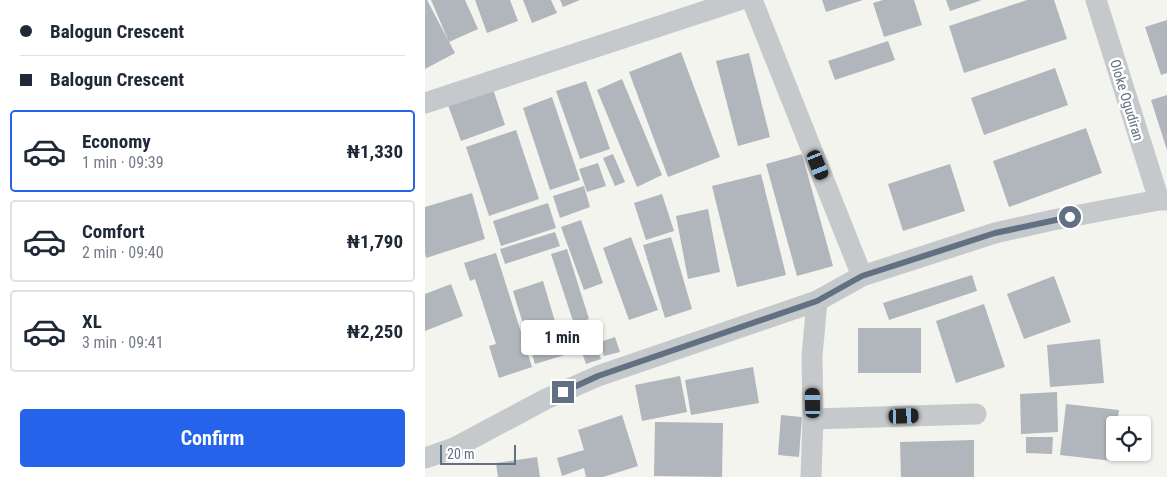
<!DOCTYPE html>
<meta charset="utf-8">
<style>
body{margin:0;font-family:"Roboto Condensed",sans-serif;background:#f2f2f3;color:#1f2937;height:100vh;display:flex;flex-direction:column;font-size:19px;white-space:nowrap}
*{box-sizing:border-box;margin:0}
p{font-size:16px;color:#747a83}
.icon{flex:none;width:28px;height:28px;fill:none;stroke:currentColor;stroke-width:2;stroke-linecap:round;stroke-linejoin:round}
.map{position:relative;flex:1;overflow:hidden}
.side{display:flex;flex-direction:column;background:#fff;width:425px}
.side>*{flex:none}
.banner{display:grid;align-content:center;height:110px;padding:0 20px;background:#fff}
.tools{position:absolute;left:681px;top:416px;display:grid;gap:10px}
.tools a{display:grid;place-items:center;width:45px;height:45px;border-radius:5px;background:#fff;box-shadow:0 1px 4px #0004;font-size:25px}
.scale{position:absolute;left:15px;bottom:12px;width:76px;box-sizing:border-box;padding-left:5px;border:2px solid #617083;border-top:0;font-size:14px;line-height:18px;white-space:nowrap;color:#617083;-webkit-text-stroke:4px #fff;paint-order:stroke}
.end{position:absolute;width:22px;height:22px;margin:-11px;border:6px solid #617083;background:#fff;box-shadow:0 0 0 2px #fff}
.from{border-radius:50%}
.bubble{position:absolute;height:35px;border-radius:5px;background:#fff;box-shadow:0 1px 4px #0004;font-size:16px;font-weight:700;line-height:35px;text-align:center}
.car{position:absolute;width:15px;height:30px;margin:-15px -8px;border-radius:6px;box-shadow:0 0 4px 1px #0007;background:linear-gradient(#222 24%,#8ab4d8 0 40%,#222 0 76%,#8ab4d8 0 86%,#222 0)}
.banner b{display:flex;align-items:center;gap:18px;height:48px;font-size:19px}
.banner b+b{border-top:1px solid #e0e1e3}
.banner i{width:12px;height:12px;background:#1f2937}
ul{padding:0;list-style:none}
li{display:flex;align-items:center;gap:15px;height:82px;margin:0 10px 8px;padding:0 10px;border:2px solid #e0e1e3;border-radius:5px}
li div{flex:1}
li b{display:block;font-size:19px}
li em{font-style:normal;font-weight:700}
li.on{border-color:#2563eb}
li>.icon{width:45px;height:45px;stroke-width:1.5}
.button{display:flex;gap:10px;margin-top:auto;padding:10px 20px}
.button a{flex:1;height:58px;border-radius:5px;background:#2563eb;color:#fff;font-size:20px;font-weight:700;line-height:58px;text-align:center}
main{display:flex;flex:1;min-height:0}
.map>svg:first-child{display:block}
.building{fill:#b0b6bc}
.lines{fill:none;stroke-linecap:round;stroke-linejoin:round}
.minor{stroke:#c6c9cc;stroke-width:21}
.route{stroke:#617083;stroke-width:6}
.labels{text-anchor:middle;stroke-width:5;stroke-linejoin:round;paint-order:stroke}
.street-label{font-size:14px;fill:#617083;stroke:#fff}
</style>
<main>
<section class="side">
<div class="banner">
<b><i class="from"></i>Balogun Crescent</b>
<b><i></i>Balogun Crescent</b>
</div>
<ul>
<li class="on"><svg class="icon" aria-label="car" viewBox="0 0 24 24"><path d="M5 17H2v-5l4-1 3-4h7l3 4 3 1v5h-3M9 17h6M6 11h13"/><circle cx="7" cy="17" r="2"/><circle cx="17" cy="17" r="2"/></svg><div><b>Economy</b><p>1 min · 09:39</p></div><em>₦1,330</em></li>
<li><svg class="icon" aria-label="car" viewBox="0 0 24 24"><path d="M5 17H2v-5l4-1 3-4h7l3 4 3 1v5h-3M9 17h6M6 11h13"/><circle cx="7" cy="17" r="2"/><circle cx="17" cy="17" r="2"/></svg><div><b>Comfort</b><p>2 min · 09:40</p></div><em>₦1,790</em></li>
<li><svg class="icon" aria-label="car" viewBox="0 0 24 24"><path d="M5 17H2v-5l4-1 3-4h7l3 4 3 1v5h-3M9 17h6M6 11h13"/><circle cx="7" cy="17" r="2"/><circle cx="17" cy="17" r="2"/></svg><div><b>XL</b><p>3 min · 09:41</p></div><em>₦2,250</em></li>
</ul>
<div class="button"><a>Confirm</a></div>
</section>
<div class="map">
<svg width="742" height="477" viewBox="0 0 742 477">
<rect width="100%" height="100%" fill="#f4f4ef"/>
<g class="building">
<path d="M 0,0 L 2,0 L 30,53 L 0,69 Z"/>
<path d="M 6,0 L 40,0 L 53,29 L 24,42 Z"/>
<path d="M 50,0 L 85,0 L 93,21 L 62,33 Z"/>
<path d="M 98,0 L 126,0 L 132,13 L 107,23 Z"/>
<path d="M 135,0 L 155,0 L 138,7 Z"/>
<path d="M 397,0 L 438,0 L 401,12 Z"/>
<path d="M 458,0 L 489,0 L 497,25 L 459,37 L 448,3 Z"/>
<path d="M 521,0 L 557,0 L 525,11 Z"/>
<path d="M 602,0 L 629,0 L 642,39 L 539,73 L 524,26 Z"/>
<path d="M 742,20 L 742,73 L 736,75 L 720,27 Z"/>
<path d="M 463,41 L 470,60 L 410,80 L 403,61 Z"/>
<path d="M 256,52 L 295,157 L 243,177 L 204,72 Z"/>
<path d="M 324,53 L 345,137 L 313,146 L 291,61 Z"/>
<path d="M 630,68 L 643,105 L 559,135 L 546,98 Z"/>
<path d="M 197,79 L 237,175 L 212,187 L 172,90 Z"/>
<path d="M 161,81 L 185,149 L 155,159 L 131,91 Z"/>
<path d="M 68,89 L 80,125 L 36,141 L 23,105 Z"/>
<path d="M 742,95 L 742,150 L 726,100 Z"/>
<path d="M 127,97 L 155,180 L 125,190 L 98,108 Z"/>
<path d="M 661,128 L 677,173 L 584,207 L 568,161 Z"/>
<path d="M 91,130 L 114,199 L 64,216 L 41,147 Z"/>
<path d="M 188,154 L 200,182 L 190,186 L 178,158 Z"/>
<path d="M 377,154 L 408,266 L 372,276 L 341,164 Z"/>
<path d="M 173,163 L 181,186 L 162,192 L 154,169 Z"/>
<path d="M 525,164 L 540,211 L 478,231 L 463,184 Z"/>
<path d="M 336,174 L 361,275 L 312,287 L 287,186 Z"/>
<path d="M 159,186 L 165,207 L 135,218 L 128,196 Z"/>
<path d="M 47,193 L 60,239 L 1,258 L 0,253 L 0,207 Z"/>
<path d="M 237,194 L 249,231 L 221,240 L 209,203 Z"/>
<path d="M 123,203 L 131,228 L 76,246 L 68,221 Z"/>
<path d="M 283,209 L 295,272 L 263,279 L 251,216 Z"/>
<path d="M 156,220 L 178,283 L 159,290 L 136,227 Z"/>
<path d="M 130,232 L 135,246 L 80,264 L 75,249 Z"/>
<path d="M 206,237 L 233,310 L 204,320 L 178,248 Z"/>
<path d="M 246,237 L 267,309 L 240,318 L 218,245 Z"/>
<path d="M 142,249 L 164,319 L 149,324 L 126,254 Z"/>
<path d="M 71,253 L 107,367 L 74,378 L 64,346 L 71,344 L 50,279 L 45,281 L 39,263 Z"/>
<path d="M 547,275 L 552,291 L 464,320 L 458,303 Z"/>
<path d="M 629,276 L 646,322 L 599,339 L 582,294 Z"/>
<path d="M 118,281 L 140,355 L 110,364 L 88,291 Z"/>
<path d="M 26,284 L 38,316 L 0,331 L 0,294 Z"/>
<path d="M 559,304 L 580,367 L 531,383 L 511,321 Z"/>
<rect x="433" y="328" width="63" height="45"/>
<path d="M 167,334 L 176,359 L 161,364 L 152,339 Z"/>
<path d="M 190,337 L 195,352 L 179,356 L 175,342 Z"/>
<path d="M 675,339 L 679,383 L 625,387 L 622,345 Z"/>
<path d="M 328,367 L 334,403 L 266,415 L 260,380 Z"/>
<path d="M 255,376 L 262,412 L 217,421 L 210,385 Z"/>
<path d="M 632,392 L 633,432 L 596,434 L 595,394 Z"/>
<path d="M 641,404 L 694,410 L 692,425 L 690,425 L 688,461 L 635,455 Z"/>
<path d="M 197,415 L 213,466 L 178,477 L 161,477 L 159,468 L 137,476 L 132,458 L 159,450 L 153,430 Z"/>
<path d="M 356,415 L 377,417 L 374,457 L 353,455 Z"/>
<path d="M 230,422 L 298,423 L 297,477 L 229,476 Z"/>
<path d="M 601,437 L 628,437 L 627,454 L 601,453 Z"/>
<path d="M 549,440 L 549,477 L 476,477 L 475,442 Z"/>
<path d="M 112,457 L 115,477 L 73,477 L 71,463 Z"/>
</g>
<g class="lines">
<g class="minor">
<path d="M 327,0 L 437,276"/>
<path d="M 671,0 L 734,200"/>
<path d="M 0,103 L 314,0"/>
<path d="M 388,419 L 551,414"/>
<path d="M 0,458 L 29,448 L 121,399 L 173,376 L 392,301 L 437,276 L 570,233 L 628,220 L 734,200 L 742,200"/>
<path d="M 386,477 L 388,419 L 387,356 L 392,301"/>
</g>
</g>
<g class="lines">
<path class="route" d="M 138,392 L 173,376 L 392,301 L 437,276 L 570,233 L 645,217"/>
</g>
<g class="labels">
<g class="street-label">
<text transform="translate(702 100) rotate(73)" y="5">Oloke Ogudiran</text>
</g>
</g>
</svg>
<div class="tools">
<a><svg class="icon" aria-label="locate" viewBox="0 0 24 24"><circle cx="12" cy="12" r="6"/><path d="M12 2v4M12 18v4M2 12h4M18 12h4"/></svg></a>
</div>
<div class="scale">20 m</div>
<i class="end from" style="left:645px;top:217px"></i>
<i class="end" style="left:138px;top:392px"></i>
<div class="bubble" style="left:96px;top:320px;width:82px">1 min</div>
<i class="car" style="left:393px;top:165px;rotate:158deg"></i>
<i class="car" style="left:388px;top:403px;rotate:359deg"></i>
<i class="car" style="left:479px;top:416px;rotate:88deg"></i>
</div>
</main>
